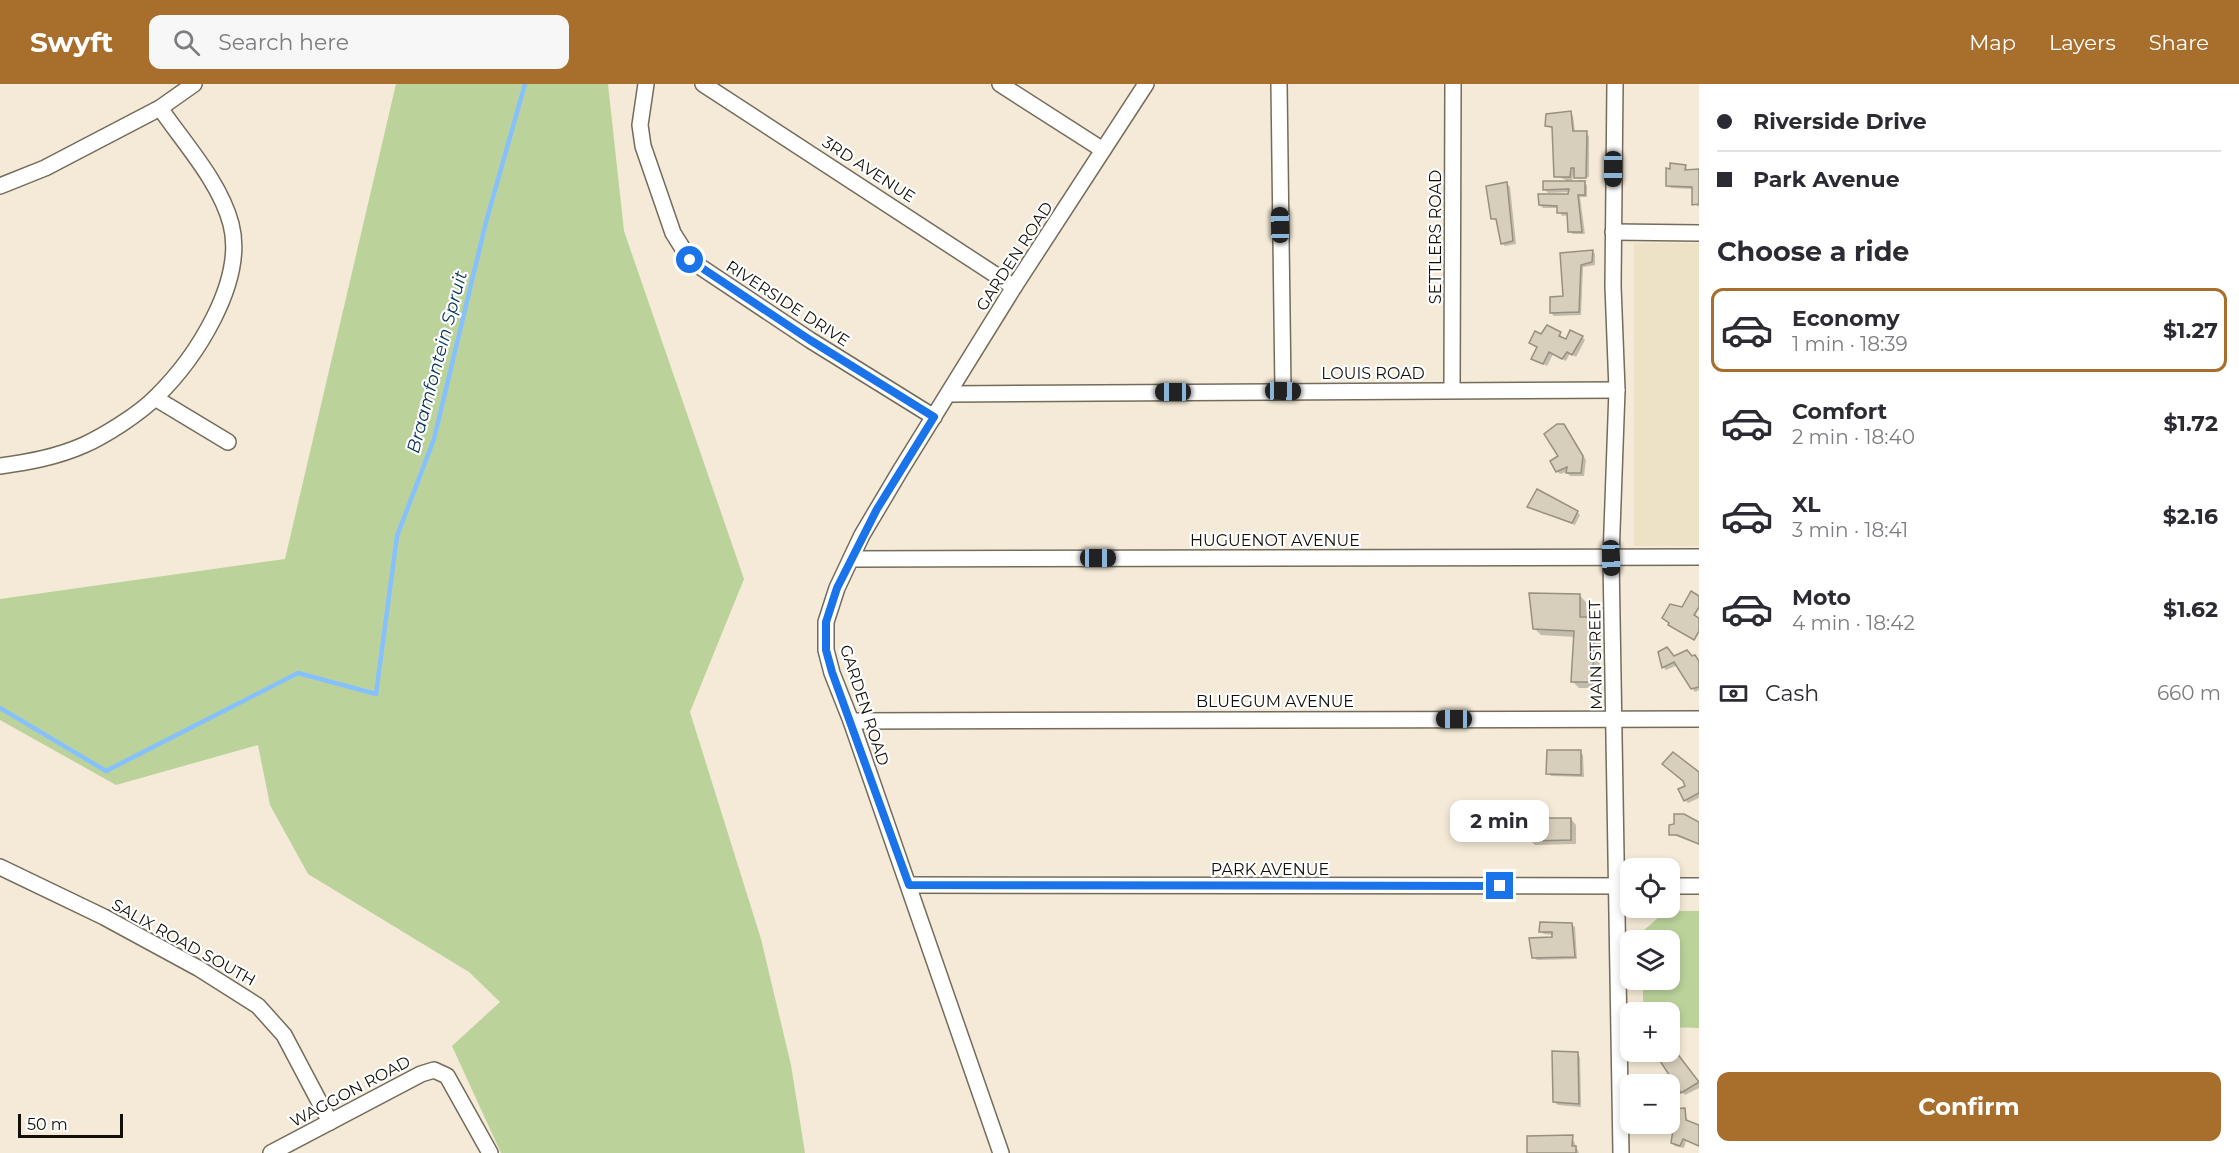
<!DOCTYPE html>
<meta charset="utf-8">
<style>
body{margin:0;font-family:Montserrat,sans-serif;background:#f7f7f7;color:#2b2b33;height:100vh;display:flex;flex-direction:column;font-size:22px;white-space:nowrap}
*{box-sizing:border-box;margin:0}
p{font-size:20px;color:#7c7c81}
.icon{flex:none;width:33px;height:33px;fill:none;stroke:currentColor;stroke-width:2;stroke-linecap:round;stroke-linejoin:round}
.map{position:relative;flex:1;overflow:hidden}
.drawer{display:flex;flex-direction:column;background:#fff;width:540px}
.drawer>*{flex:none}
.top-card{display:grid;align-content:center;height:132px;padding:0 18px;background:#fff}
.fabs{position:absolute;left:1620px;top:774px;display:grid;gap:12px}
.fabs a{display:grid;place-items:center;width:60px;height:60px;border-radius:12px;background:#fff;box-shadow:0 3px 9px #0003;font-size:30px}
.scale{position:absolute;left:18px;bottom:15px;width:105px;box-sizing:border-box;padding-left:6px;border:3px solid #120f08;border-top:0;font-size:16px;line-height:21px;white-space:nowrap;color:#120f08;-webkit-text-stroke:4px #fff;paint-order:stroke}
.end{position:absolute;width:27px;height:27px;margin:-14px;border:8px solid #1a73e8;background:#fff;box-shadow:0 0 0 3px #fff}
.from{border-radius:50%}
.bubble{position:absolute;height:42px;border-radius:12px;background:#fff;box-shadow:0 3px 9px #0003;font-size:20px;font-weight:700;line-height:42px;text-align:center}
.car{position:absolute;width:18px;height:36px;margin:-18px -9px;border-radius:8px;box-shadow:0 0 4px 2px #0007;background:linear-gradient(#222 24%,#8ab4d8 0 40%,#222 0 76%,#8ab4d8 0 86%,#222 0)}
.top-card b{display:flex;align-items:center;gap:21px;height:57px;font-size:22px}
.top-card b+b{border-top:2px solid #e1e1e2}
.top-card i{width:15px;height:15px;background:#2b2b33}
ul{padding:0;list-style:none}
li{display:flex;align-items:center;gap:18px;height:84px;margin:0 12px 9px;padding:0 6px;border:3px solid transparent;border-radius:12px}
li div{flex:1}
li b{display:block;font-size:22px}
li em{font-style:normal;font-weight:700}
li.selected{border-color:#a76e2c}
li>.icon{width:54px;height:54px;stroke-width:1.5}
h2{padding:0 18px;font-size:27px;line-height:72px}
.pay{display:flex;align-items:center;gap:15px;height:66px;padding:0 18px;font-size:22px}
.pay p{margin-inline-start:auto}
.action{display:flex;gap:12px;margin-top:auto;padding:12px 18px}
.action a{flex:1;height:69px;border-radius:12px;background:#a76e2c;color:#fff;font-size:24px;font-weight:700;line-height:69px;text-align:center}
header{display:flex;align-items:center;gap:36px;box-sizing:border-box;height:84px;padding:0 30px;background:#a76e2c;color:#fff}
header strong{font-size:28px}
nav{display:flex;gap:33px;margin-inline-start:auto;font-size:21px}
.search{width:420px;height:54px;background:#f7f7f7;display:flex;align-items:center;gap:15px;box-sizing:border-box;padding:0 21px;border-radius:12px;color:#7c7c81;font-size:22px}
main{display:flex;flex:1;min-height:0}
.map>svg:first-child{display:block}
.built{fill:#ede1c6}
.green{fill:#bbd39b}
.shadow{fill:#0003}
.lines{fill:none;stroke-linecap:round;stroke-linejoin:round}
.stream{stroke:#86c1fd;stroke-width:4.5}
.building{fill:#d7cebb;stroke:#98907e;stroke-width:1.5}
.minor-casing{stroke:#746c5a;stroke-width:18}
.minor{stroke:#fff;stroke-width:15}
.route{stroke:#1a73e8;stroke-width:8}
.labels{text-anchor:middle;stroke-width:4.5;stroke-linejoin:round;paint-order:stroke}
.street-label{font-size:16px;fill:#120f08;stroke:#fff}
.water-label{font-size:18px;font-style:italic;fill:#073358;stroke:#fff}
</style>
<header>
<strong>Swyft</strong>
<div class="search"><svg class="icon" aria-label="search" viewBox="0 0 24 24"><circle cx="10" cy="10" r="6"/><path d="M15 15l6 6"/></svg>Search here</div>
<nav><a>Map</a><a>Layers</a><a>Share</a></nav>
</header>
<main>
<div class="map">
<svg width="1699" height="1069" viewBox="0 0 1699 1069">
<rect width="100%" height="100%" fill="#f4ead7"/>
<rect class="built" x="1634" y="159" width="65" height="303"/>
<g class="green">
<path d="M 396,0 L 608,0 L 624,147 L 744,495 L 690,628 L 761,855 L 791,981 L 805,1069 L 501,1069 L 452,962 L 500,918 L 469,888 L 308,790 L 270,721 L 258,661 L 116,701 L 0,636 L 0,515 L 285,475 Z"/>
<path d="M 1666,827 L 1699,827 L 1699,944 L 1670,943 L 1670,928 L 1643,928 L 1643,896 L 1670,896 L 1670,856 L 1643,856 L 1643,847 Z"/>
</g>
<g class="shadow">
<path d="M 1570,29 L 1573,32 L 1575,48 L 1586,49 L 1589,52 L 1589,93 L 1576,94 L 1573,91 L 1572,98 L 1580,98 L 1577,96 L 1589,96 L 1582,97 L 1587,101 L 1587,113 L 1580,113 L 1585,150 L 1573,150 L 1570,147 L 1569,131 L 1562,132 L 1558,124 L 1543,124 L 1540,121 L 1570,112 L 1570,108 L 1548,109 L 1545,106 L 1566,98 L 1566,96 L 1556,92 L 1554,45 L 1547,42 Z"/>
<path d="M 1685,82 L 1688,87 L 1699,87 L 1699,123 L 1694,120 L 1693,105 L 1671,104 L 1668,101 Z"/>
<path d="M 1507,100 L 1510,103 L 1516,160 L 1505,162 L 1502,159 L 1498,137 L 1492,134 Z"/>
<path d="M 1592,167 L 1595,170 L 1595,181 L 1583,183 L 1581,231 L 1554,232 L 1551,229 L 1564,214 L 1562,170 Z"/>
<path d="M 1548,243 L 1560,249 L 1562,254 L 1567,257 L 1582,253 L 1585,256 L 1576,273 L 1570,269 L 1566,277 L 1553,270 L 1547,282 L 1533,274 Z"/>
<path d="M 1567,345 L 1586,376 L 1584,392 L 1570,392 L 1566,388 L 1560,390 L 1557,387 Z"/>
<path d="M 1529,423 L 1577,428 L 1580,431 L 1575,441 Z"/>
<path d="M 1579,511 L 1586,518 L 1587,534 L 1594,534 L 1601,541 L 1599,604 L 1579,604 L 1572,597 L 1575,553 L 1541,551 L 1534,544 Z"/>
<path d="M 1699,514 L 1699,525 L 1694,533 L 1699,536 L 1699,549 L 1695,556 L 1670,541 L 1683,525 Z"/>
<path d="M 1674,573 L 1699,578 L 1699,606 L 1695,608 L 1692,604 L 1678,581 L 1666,586 L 1663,583 Z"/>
<path d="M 1580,668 L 1583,671 L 1584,693 L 1551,692 L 1548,689 Z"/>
<path d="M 1664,680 L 1699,690 L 1699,714 L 1688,719 L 1685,716 L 1688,702 Z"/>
<path d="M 1571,735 L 1576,741 L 1576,760 L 1535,761 L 1530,756 Z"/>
<path d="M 1699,740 L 1699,761 L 1671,750 Z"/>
<path d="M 1571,840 L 1575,843 L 1577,875 L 1537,876 L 1534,873 L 1553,854 L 1553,851 L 1544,850 L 1540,847 Z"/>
<path d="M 1676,969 L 1699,999 L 1699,1004 L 1685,1011 L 1682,1008 Z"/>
<path d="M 1577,970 L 1580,973 L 1581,1023 L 1558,1021 L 1554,1018 Z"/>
<path d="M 1684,1026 L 1688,1038 L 1699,1042 L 1699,1063 L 1686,1057 L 1684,1064 L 1675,1062 L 1672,1059 L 1675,1041 L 1659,1042 L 1657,1040 L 1670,1040 L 1670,1027 Z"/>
<path d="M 1572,1053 L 1579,1069 L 1529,1069 Z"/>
</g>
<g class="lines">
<path class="stream" d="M 0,624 L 106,687 L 298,589 L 376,610 L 397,452 L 434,355 L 486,138 L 525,0"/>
</g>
<g class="building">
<path d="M 1571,27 L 1573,47 L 1587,47 L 1586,94 L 1574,94 L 1574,84 L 1571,84 L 1570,93 L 1554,93 L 1552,43 L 1545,42 L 1546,30 Z"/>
<path d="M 1670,79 L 1686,81 L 1685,86 L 1699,85 L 1699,120 L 1692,121 L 1692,103 L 1666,102 L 1666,84 L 1670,85 Z"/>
<path d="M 1543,97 L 1585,97 L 1585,111 L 1578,111 L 1582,148 L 1568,148 L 1567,129 L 1557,129 L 1557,122 L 1539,121 L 1538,110 L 1568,110 L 1569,105 L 1543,106 Z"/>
<path d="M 1507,98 L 1513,157 L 1501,160 L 1496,135 L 1491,135 L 1486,102 Z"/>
<path d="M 1593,166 L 1592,178 L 1581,181 L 1579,228 L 1550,229 L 1550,213 L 1563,212 L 1560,169 Z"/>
<path d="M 1547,241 L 1561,248 L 1559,252 L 1566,255 L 1570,246 L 1583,252 L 1572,271 L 1567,268 L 1562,275 L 1549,268 L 1543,280 L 1531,275 L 1537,263 L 1529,259 L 1535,247 L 1541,250 Z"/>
<path d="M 1557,340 L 1564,340 L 1583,372 L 1581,389 L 1566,389 L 1567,383 L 1556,388 L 1550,377 L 1558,372 L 1544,350 Z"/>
<path d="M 1537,405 L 1578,427 L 1572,439 L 1527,423 Z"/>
<path d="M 1691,507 L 1699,512 L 1699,523 L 1694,531 L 1699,534 L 1699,547 L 1694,556 L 1668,541 L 1669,539 L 1662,534 L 1670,520 L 1682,523 Z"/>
<path d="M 1529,509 L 1580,510 L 1580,533 L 1594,533 L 1593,598 L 1571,598 L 1574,547 L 1533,545 Z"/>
<path d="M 1667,563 L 1674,572 L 1687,566 L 1692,572 L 1695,571 L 1699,577 L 1699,603 L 1691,605 L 1674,578 L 1662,584 L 1658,568 Z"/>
<path d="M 1547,666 L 1581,666 L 1581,691 L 1546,690 Z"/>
<path d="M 1673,668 L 1699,688 L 1699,709 L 1684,717 L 1678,705 L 1685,702 L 1683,697 L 1662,680 Z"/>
<path d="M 1674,730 L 1684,730 L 1699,738 L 1699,760 L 1677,751 L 1669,751 L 1669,741 L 1674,740 Z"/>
<path d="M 1529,734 L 1571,734 L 1571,756 L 1529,757 Z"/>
<path d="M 1540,838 L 1572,839 L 1575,873 L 1532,874 L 1529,854 L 1552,853 L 1552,848 L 1539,848 Z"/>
<path d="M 1673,964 L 1699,998 L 1681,1009 L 1658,974 Z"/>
<path d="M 1552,967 L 1578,968 L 1579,1020 L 1553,1018 Z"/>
<path d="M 1685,1024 L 1686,1036 L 1699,1041 L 1699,1062 L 1683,1055 L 1680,1062 L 1671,1059 L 1674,1039 L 1670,1039 L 1670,1025 Z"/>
<path d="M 1573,1051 L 1572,1062 L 1576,1062 L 1576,1069 L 1527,1069 L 1527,1052 Z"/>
</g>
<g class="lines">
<defs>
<g id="minor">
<path d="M 646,0 L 640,41 L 643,62 L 673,149 L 690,176 L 810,256 L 934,333"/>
<path d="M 703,0 L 1014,203"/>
<path d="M 1000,0 L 1103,66"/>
<path d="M 1279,0 L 1283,307"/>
<path d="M 1615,0 L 1613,202 L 1617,306 L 1611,474 L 1621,1069"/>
<path d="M 0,102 L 45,84 L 160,24 L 194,0"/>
<path d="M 1613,148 L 1699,149"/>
<path d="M 1452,306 L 1453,0"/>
<path d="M 949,310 L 1617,306"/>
<path d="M 155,314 L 228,358"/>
<path d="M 0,382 C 29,378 57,373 84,361 C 106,351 139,330 156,313 C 195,275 246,198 231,140 C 220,98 184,59 160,24"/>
<path d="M 851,475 L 1699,473"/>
<path d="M 851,637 L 1699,635"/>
<path d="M 0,783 L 104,833 L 198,884 L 258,922 L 284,951 L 330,1038"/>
<path d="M 909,801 L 1630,802"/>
<path d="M 1670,802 L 1699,802"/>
<path d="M 271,1069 L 421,990 L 434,986 L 447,992 L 490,1069"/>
<path d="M 1001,1069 L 851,637 L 832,589 L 826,566 L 826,538 L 837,504 L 862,451 L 900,387 L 1014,203 L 1146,0"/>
</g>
</defs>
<use href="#minor" class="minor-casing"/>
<use href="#minor" class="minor"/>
</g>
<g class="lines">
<path class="route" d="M 690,176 L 810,256 L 934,333 L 877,425 L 837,504 L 826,538 L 826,566 L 832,588 L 909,801 L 1500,802"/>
</g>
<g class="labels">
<g class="street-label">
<text transform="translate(869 85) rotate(33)" y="6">3RD AVENUE</text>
<text transform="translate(1435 153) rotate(-90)" y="6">SETTLERS ROAD</text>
<text transform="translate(1014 172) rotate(-57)" y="6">GARDEN ROAD</text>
<text transform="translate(788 219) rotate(33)" y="6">RIVERSIDE DRIVE</text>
<text x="1373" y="295">LOUIS ROAD</text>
<text x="1275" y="462">HUGUENOT AVENUE</text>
<text transform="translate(1595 571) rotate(-91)" y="6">MAIN STREET</text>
<text x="1275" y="623">BLUEGUM AVENUE</text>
<text transform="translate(865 621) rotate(72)" y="6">GARDEN ROAD</text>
<text x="1270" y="791">PARK AVENUE</text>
<text transform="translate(184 858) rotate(29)" y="6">SALIX ROAD SOUTH</text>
<text transform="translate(350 1007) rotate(-28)" y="6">WAGGON ROAD</text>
</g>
<g class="water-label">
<text transform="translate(437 278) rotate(-75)" y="6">Braamfontein Spruit</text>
</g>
</g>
</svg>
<div class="fabs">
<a><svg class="icon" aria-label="locate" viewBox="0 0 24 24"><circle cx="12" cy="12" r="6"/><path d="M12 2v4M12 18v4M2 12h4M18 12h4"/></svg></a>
<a><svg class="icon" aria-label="layers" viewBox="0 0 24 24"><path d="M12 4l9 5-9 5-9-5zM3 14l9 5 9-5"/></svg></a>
<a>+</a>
<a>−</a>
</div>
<div class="scale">50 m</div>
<i class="end from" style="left:690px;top:176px"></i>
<i class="end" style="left:1500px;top:802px"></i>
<div class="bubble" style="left:1450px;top:716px;width:99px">2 min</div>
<i class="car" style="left:1613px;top:85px;rotate:180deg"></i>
<i class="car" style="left:1280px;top:141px;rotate:359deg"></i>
<i class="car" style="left:1283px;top:307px;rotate:91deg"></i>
<i class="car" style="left:1173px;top:308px;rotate:270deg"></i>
<i class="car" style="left:1098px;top:474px;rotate:90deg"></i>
<i class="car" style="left:1611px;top:474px;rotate:178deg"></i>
<i class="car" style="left:1454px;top:635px;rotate:270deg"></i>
</div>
<section class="drawer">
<div class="top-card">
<b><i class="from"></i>Riverside Drive</b>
<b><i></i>Park Avenue</b>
</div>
<h2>Choose a ride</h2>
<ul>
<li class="selected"><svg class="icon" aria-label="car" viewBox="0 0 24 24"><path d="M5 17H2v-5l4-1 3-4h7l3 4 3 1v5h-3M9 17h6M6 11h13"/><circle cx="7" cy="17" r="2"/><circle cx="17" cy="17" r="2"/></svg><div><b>Economy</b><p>1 min · 18:39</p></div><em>$1.27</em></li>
<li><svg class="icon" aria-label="car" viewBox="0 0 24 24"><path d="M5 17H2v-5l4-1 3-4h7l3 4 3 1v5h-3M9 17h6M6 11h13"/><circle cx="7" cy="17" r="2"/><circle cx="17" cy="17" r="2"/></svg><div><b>Comfort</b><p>2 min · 18:40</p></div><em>$1.72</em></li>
<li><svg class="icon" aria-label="car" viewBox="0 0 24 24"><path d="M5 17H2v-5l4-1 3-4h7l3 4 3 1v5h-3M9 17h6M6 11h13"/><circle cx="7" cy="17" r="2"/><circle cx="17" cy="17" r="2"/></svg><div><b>XL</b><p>3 min · 18:41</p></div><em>$2.16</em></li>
<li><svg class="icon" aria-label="car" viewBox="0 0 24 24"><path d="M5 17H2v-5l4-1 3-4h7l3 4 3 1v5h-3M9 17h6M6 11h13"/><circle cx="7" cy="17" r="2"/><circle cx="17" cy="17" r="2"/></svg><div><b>Moto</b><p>4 min · 18:42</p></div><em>$1.62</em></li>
</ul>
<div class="pay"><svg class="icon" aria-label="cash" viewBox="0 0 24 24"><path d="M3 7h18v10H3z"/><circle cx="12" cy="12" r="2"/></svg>Cash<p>660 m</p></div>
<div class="action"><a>Confirm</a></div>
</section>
</main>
